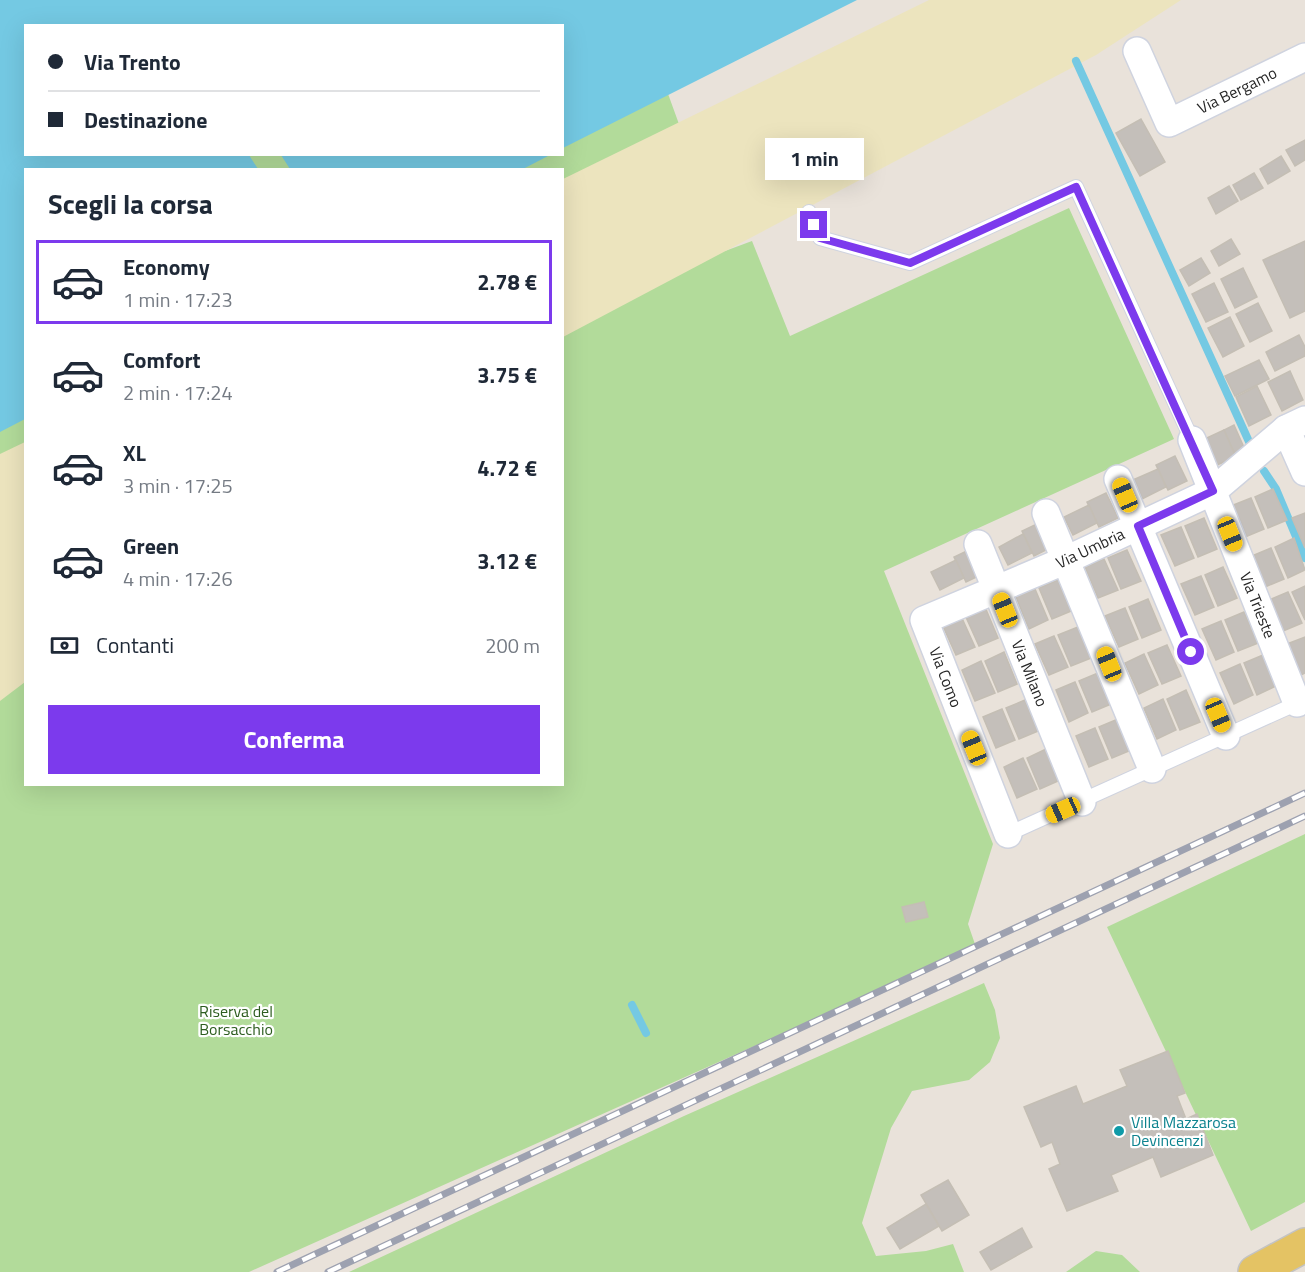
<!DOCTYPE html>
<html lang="it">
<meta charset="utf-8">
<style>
body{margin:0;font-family:"Titillium Web",sans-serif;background:#f2f2f3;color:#1f2937;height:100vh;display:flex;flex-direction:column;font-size:22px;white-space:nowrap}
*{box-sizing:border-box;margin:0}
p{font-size:20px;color:#747a83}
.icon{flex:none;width:33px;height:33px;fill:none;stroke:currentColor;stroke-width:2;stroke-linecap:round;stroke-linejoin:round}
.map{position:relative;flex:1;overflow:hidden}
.drawer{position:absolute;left:24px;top:168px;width:540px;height:618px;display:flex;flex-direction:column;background:#fff;border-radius:0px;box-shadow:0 6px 24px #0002}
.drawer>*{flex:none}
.banner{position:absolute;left:24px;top:24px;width:540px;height:132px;border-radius:0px;box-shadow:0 6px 24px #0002;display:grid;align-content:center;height:132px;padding:0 24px;background:#fff}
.end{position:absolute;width:27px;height:27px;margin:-14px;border:8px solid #7c3aed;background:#fff;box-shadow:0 0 0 3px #fff}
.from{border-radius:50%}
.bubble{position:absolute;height:42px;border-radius:0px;background:#fff;box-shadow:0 6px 24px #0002;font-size:20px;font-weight:700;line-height:42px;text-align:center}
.car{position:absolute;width:18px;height:36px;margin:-18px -9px;border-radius:8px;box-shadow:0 0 4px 2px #0007;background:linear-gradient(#f5c518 24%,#345 0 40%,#f5c518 0 76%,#345 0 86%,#f5c518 0)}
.banner b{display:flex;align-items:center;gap:21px;height:57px;font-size:22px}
.banner b+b{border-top:2px solid #e0e1e3}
.banner i{width:15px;height:15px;background:#1f2937}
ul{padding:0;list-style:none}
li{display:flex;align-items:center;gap:18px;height:84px;margin:0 12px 9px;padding:0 12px;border:3px solid transparent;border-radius:0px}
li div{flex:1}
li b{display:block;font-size:22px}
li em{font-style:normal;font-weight:700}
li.selected{border-color:#7c3aed}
li>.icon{width:54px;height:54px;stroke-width:1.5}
h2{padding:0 24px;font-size:27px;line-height:72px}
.pay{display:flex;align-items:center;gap:15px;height:66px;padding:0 24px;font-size:22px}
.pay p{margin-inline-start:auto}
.action{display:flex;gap:12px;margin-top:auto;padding:12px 24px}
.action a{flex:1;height:69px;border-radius:0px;background:#7c3aed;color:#fff;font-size:24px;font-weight:700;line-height:69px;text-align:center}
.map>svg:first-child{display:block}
.green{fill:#b2db9a}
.sand{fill:#ece4be}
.water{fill:#74c9e3}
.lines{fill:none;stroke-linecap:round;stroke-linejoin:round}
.stream{stroke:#74c9e3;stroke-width:8}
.building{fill:#c4bfba;stroke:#c4beb4;stroke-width:1.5}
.service-casing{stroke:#cfd3df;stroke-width:16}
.minor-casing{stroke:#cfd3df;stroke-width:30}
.primary-casing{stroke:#c3c3c3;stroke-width:36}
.service{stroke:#fff;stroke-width:14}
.minor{stroke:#fff;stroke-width:27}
.primary{stroke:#e4c364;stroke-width:33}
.rail-casing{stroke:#9da1b0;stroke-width:7}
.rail{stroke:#fff;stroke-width:4.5;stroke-dasharray:14;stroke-linecap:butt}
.route{stroke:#7c3aed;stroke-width:8}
.culture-dot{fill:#0f9aa8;stroke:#fff;stroke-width:2}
.labels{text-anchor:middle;stroke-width:4.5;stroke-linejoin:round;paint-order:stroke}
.street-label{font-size:16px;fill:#272727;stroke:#fff}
.park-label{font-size:16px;fill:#2d5d1f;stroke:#fff}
.culture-label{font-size:16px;fill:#0d838f;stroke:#fff;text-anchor:start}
</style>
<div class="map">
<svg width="1305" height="1272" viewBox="0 0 1305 1272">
<rect width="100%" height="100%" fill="#e9e2da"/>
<g class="green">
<path d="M 634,0 L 725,251 L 752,241 L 790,336 L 1069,208 L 1174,439 L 884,571 L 993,844 L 968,924 L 976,947 L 249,1272 L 0,1272 L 0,195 L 25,181 L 26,784 L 562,784 L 562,170 L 48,169 L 77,154 L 562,154 L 562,26 Z"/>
<path d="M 1305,834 L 1305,1202 L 1251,1231 L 1107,927 Z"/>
<path d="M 984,983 L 995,1010 L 1000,1038 L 990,1062 L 969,1080 L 912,1091 L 891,1128 L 862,1223 L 876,1256 L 926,1251 L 953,1244 L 964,1272 L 349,1272 L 684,1116 Z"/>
<path d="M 1096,1251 L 1122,1255 L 1140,1272 L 1066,1272 Z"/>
</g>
<g class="sand">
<path d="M 929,0 L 1181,0 L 1096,55 L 563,337 L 563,179 Z"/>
<path d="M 25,442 L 25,682 L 0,701 L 0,454 Z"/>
</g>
<g class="water">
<path d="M 0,0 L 857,0 L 563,148 L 562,26 L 26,26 L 26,154 L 249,155 L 258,169 L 26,170 L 25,419 L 0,432 Z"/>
<path d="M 281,155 L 550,155 L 521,170 L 290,169 Z"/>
</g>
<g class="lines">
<g class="stream">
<path d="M 1076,61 L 1251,446"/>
<path d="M 1264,471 L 1276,489 L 1305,558"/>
<path d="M 632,1005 L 646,1033"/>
</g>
</g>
<g class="building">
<path d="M 1141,119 L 1165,162 L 1140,176 L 1116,133 Z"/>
<path d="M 1305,140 L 1305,160 L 1295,166 L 1286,150 Z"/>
<path d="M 1281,156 L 1290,171 L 1268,184 L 1260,169 Z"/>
<path d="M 1254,173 L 1263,188 L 1241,200 L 1233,185 Z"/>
<path d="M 1229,186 L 1238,201 L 1216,214 L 1208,198 Z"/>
<path d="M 1231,239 L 1240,254 L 1219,266 L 1211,251 Z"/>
<path d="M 1305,241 L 1305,311 L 1290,318 L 1263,260 Z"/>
<path d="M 1201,258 L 1210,273 L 1189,286 L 1180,270 Z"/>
<path d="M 1243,268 L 1257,297 L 1235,308 L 1221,279 Z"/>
<path d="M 1214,283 L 1228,312 L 1206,322 L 1192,294 Z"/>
<path d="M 1258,303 L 1272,331 L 1250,342 L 1236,314 Z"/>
<path d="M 1230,317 L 1244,346 L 1223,357 L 1208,328 Z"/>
<path d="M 1299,335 L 1305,347 L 1305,356 L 1275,371 L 1266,352 Z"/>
<path d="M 1259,360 L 1269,379 L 1235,396 L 1225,376 Z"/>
<path d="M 1290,371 L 1303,400 L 1282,411 L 1268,382 Z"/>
<path d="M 1257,386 L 1271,415 L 1249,426 L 1236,397 Z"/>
<path d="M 1234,425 L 1246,452 L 1236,457 L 1224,430 Z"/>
<path d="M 1224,430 L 1236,457 L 1212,467 L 1200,441 Z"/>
<path d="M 1175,456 L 1187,481 L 1168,490 L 1156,465 Z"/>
<path d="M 1158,469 L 1166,487 L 1142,499 L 1133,480 Z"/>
<path d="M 1273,489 L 1287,520 L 1268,528 L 1255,497 Z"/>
<path d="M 1106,493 L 1118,518 L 1099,527 L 1087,502 Z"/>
<path d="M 1251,498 L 1264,529 L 1245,537 L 1231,506 Z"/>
<path d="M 1089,505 L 1097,523 L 1073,535 L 1064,517 Z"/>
<path d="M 1305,513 L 1305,548 L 1292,518 Z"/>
<path d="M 1204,518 L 1217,549 L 1198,557 L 1185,526 Z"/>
<path d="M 1041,522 L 1052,547 L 1034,556 L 1022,531 Z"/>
<path d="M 1181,527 L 1194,558 L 1175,566 L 1161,535 Z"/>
<path d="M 1023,534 L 1032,553 L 1008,565 L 999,547 Z"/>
<path d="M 1294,538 L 1305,570 L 1288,578 L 1275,547 Z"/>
<path d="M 973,548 L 985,573 L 966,582 L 954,557 Z"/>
<path d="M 1271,548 L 1284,579 L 1265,587 L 1252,556 Z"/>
<path d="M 1127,550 L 1141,581 L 1121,589 L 1108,558 Z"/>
<path d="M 1104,559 L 1118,590 L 1098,598 L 1085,567 Z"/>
<path d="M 956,560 L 964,578 L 940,590 L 931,572 Z"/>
<path d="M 1223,567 L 1237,598 L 1218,606 L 1205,575 Z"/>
<path d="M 1201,576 L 1214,607 L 1195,615 L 1181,584 Z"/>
<path d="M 1058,580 L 1071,611 L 1052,619 L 1039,588 Z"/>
<path d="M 1305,586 L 1305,620 L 1292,592 Z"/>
<path d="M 1035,589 L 1048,620 L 1029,629 L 1016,597 Z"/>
<path d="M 1288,592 L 1302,623 L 1283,631 L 1269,600 Z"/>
<path d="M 1148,599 L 1161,630 L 1142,638 L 1129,607 Z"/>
<path d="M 985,607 L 998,638 L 979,646 L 965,615 Z"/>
<path d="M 1125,608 L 1138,639 L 1119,647 L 1105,616 Z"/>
<path d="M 1244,612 L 1258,643 L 1238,651 L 1225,620 Z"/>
<path d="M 961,616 L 975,647 L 956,655 L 942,624 Z"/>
<path d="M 1221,621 L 1234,652 L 1216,660 L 1202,629 Z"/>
<path d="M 1078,627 L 1091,658 L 1071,666 L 1058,635 Z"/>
<path d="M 1054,636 L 1068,667 L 1049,675 L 1035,644 Z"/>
<path d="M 1305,637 L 1305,673 L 1301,675 L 1287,644 Z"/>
<path d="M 1167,645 L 1181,676 L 1162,684 L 1148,653 Z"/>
<path d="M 1004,652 L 1017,684 L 998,692 L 985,661 Z"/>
<path d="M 1144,654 L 1158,685 L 1139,694 L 1125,663 Z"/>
<path d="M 1263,655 L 1276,686 L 1257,695 L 1244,663 Z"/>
<path d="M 981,661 L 995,693 L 975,701 L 962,670 Z"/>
<path d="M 1240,664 L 1253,695 L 1234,704 L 1220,673 Z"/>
<path d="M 1098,673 L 1111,704 L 1092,712 L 1079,681 Z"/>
<path d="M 1075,682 L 1088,713 L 1069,722 L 1056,690 Z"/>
<path d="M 1186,690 L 1200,722 L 1180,730 L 1167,699 Z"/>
<path d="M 1163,699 L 1176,730 L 1157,739 L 1144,708 Z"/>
<path d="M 1025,700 L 1038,731 L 1019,739 L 1006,708 Z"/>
<path d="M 1002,709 L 1015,740 L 996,748 L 983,717 Z"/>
<path d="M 1118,719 L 1131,750 L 1112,758 L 1099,727 Z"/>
<path d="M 1095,728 L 1108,759 L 1089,767 L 1076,736 Z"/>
<path d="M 1046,749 L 1060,780 L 1040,789 L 1027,758 Z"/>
<path d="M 1023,758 L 1037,789 L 1017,798 L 1004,767 Z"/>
<path d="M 924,902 L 928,917 L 906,922 L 902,907 Z"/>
<path d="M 1168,1051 L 1185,1093 L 1177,1096 L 1186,1119 L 1197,1114 L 1213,1155 L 1161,1177 L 1153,1157 L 1111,1175 L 1118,1191 L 1067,1211 L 1049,1169 L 1060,1164 L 1052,1142 L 1041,1147 L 1024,1107 L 1076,1086 L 1083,1104 L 1127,1086 L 1120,1070 Z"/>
<path d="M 948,1180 L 969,1215 L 942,1231 L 921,1195 Z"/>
<path d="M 926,1204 L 939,1226 L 900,1249 L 887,1228 Z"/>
<path d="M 1022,1228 L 1032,1247 L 991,1270 L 980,1252 Z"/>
</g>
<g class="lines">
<defs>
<g id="service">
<path d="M 809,212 L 820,238 L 910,263 L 1076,187 L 1192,440"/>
<path d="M 1008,834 L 1300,702"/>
</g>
<g id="minor">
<path d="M 1137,51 L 1169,123 L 1305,57"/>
<path d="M 1286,429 L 1305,472"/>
<path d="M 1192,440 L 1297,703"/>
<path d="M 1118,479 L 1226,736"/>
<path d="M 1046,513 L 1152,769"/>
<path d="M 978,544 L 1082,802"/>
<path d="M 1008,834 L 924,620 L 1066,560 L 1213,491 L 1286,429 L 1305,420"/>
</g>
<path id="primary" d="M 1255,1272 L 1305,1245"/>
</defs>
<use href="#service" class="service-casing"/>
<use href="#minor" class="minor-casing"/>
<use href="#primary" class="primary-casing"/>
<use href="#service" class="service"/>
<use href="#minor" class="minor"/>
<use href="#primary" class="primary"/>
<defs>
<g id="rail">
<path d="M 277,1272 L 1305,793"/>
<path d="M 328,1272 L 1305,816"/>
</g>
</defs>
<use href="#rail" class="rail-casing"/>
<use href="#rail" class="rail"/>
</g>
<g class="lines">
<path class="route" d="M 814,225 L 820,238 L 910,263 L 1076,187 L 1213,491 L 1138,526 L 1191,652"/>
</g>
<circle class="culture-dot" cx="1119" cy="1131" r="6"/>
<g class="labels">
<g class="street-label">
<text transform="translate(1237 90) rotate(-26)" y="6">Via Bergamo</text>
<text transform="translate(1090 548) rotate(-25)" y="6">Via Umbria</text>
<text transform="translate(1258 605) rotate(68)" y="6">Via Trieste</text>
<text transform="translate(1030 673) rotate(68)" y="6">Via Milano</text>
<text transform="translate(946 677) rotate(69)" y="6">Via Como</text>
</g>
<g class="park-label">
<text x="236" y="1017">Riserva del<tspan x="236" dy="18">Borsacchio</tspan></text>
</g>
<g class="culture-label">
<text x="1131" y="1128">Villa Mazzarosa<tspan x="1131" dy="18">Devincenzi</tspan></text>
</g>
</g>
</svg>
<i class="end from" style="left:1191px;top:652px"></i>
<i class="end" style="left:814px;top:225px"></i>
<div class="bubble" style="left:765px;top:138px;width:99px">1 min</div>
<i class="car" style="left:1125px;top:495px;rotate:337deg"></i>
<i class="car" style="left:1230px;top:534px;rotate:158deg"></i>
<i class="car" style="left:1005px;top:610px;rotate:338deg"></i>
<i class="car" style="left:1109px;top:664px;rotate:338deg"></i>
<i class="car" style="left:1218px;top:715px;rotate:157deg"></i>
<i class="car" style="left:974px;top:748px;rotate:338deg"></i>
<i class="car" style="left:1063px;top:810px;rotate:246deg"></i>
<div class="banner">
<b><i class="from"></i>Via Trento</b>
<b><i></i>Destinazione</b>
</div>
<section class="drawer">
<h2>Scegli la corsa</h2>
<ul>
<li class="selected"><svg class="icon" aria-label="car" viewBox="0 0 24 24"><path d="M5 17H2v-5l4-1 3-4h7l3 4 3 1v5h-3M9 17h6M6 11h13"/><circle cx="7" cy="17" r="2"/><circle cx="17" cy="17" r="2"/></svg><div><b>Economy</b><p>1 min · 17:23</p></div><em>2.78 €</em></li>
<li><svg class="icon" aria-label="car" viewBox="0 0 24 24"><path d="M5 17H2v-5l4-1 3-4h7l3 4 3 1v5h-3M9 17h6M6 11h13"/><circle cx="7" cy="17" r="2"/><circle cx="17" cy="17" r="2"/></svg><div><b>Comfort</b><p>2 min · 17:24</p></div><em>3.75 €</em></li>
<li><svg class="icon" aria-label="car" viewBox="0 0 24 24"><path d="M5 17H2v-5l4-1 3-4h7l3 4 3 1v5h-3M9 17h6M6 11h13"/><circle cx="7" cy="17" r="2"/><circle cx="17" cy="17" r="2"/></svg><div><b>XL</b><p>3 min · 17:25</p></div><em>4.72 €</em></li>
<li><svg class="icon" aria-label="car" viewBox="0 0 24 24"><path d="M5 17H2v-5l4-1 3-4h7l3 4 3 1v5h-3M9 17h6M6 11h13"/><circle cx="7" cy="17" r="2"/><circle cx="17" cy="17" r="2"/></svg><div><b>Green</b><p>4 min · 17:26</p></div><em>3.12 €</em></li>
</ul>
<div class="pay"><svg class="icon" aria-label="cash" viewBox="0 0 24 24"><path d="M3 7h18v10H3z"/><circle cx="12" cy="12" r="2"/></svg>Contanti<p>200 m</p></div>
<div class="action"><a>Conferma</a></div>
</section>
</div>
